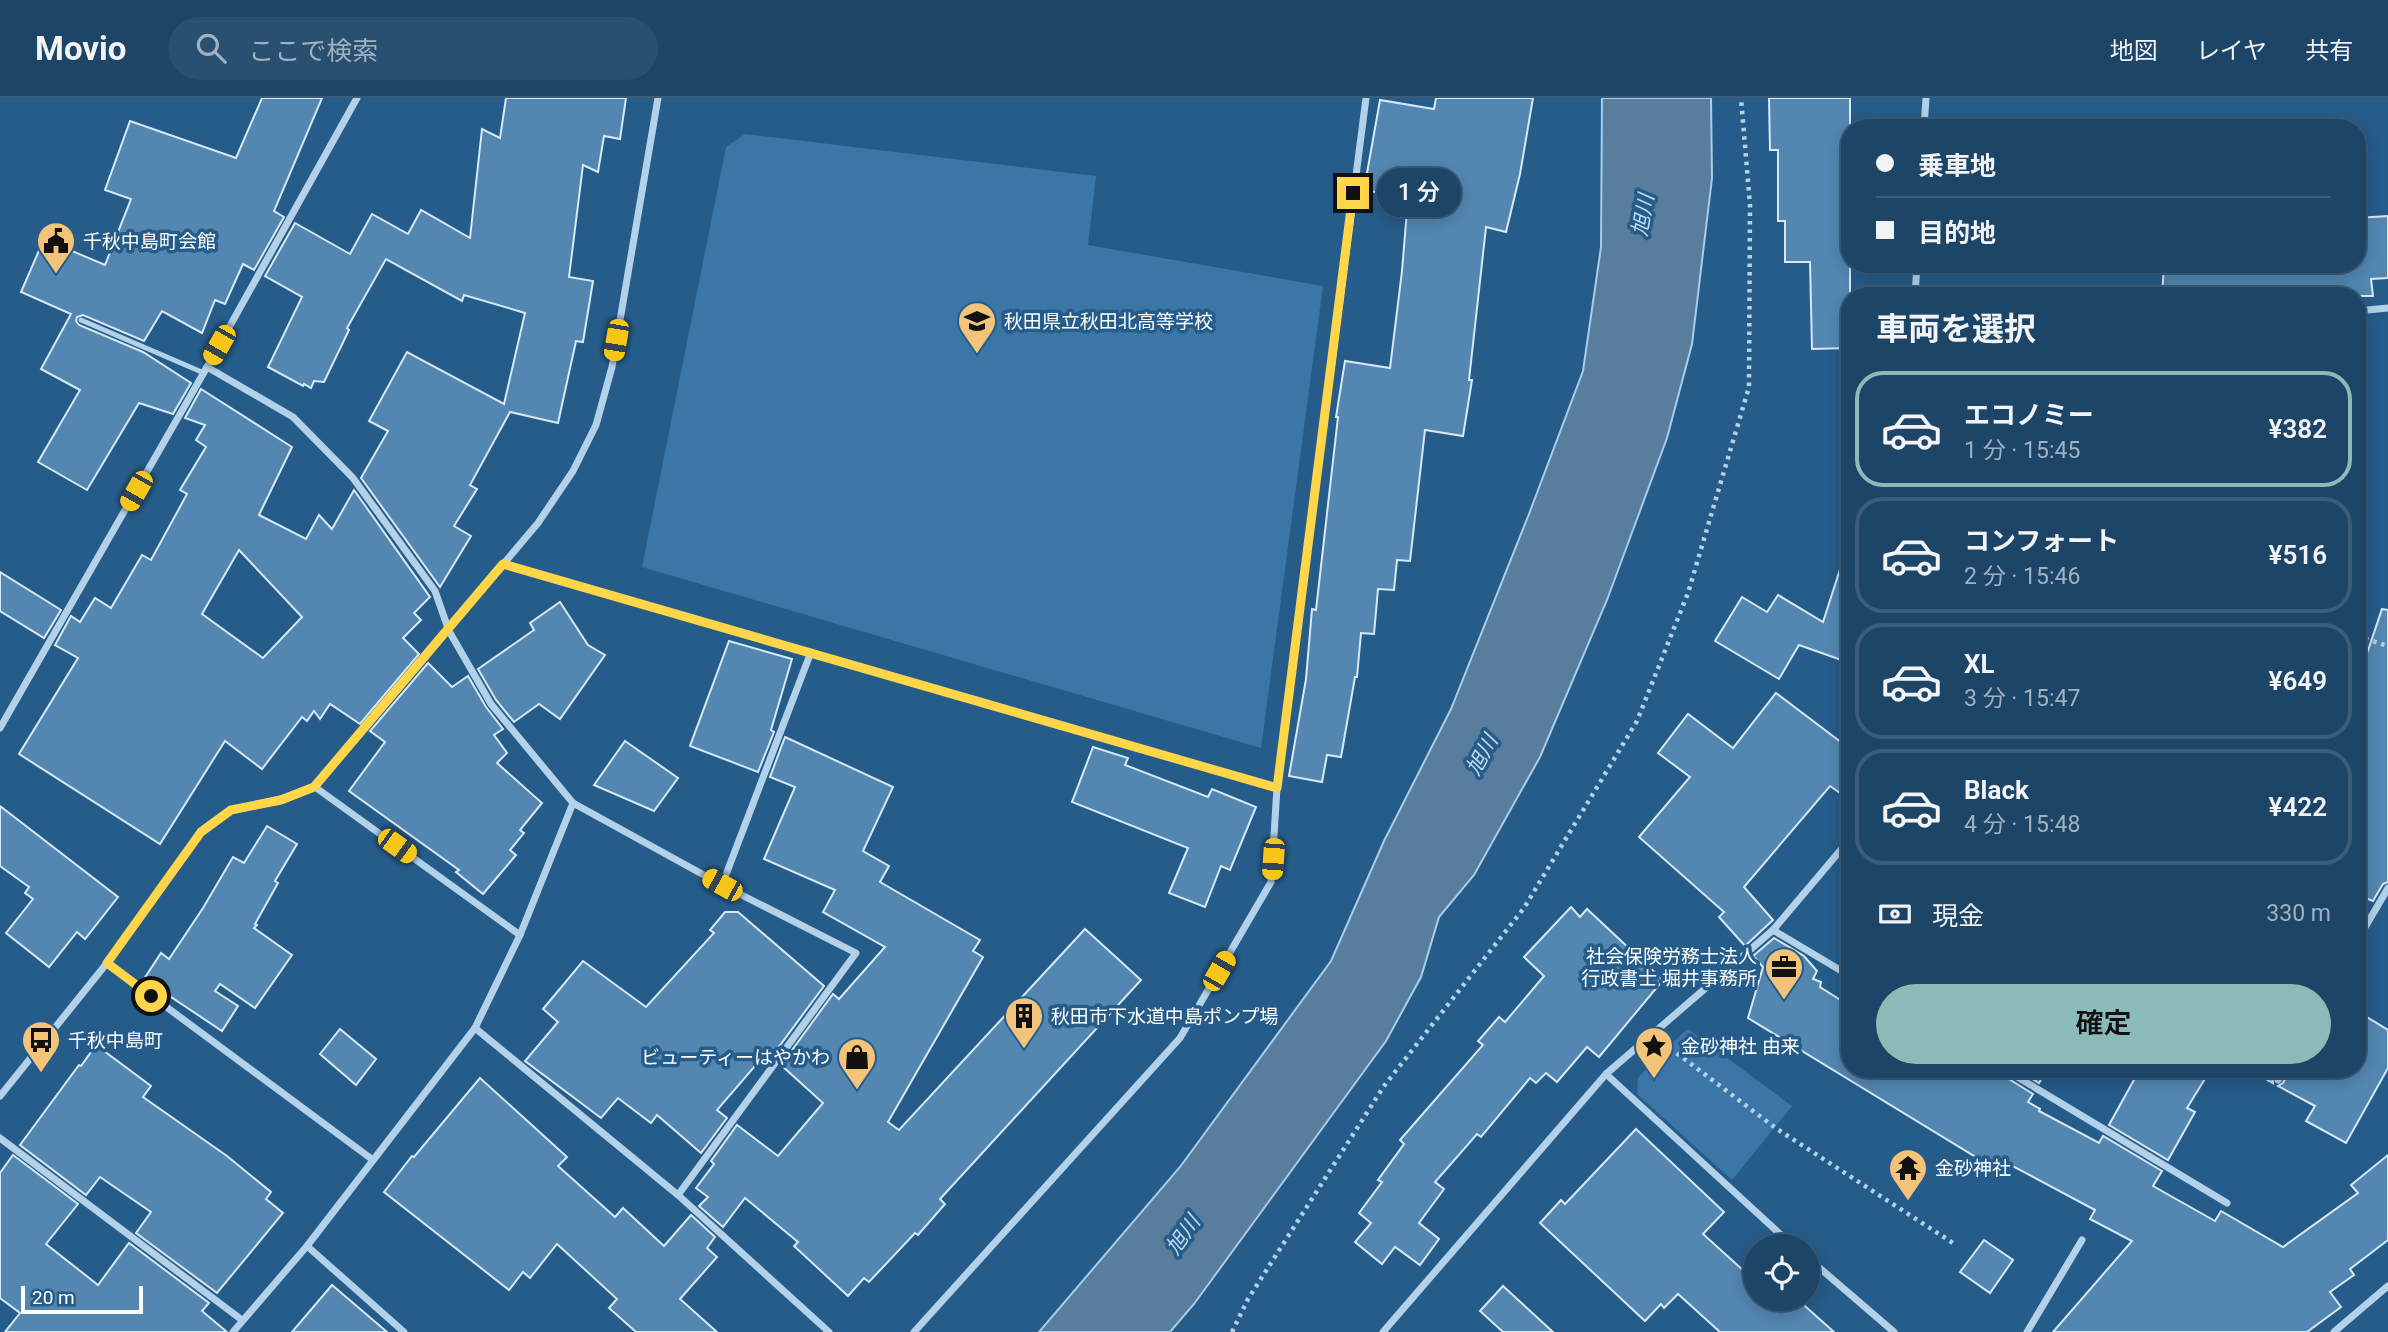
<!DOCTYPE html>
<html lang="ja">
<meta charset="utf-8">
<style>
body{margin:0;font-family:Roboto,"Noto Sans JP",sans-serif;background:#294f71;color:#f1f3f6;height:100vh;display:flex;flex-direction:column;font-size:26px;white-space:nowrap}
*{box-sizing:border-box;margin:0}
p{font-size:23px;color:#a0b1c0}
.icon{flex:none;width:38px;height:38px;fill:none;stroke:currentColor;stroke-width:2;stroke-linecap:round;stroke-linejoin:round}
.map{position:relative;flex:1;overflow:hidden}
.sheet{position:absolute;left:1841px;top:189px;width:525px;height:791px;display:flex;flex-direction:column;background:#1c4568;border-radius:28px;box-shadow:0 4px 18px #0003,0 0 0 2px #3a5d7c}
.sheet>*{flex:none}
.top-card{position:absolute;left:1841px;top:21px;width:525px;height:154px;border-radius:28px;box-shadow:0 4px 18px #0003,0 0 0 2px #3a5d7c;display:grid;align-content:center;height:154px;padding:0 35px;background:#1c4568}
.fabs{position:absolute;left:1743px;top:1136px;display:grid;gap:14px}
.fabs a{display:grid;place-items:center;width:77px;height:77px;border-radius:50%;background:#1c4568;box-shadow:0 4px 18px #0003,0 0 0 2px #3a5d7c;font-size:35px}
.scale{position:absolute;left:21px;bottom:18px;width:122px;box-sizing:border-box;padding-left:7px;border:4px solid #fff;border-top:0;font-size:19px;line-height:24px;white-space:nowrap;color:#fff;-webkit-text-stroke:5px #265c8a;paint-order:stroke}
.end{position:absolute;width:32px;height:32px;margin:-16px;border:9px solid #ffd54a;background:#111;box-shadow:0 0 0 4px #111}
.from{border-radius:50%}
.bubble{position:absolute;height:49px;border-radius:24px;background:#1c4568;box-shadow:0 4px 18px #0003,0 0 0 2px #3a5d7c;font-size:23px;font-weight:600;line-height:49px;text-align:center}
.car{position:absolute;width:21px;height:42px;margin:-21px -10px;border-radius:9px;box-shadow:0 0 5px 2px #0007;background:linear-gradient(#f5c518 24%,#345 0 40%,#f5c518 0 76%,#345 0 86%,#f5c518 0)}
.top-card b{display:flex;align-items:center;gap:24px;height:66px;font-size:26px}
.top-card b+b{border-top:2px solid #3a5d7c}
.top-card i{width:18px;height:18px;background:#f1f3f6}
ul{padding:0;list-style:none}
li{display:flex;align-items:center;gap:21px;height:116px;margin:0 14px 10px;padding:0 21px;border:4px solid #3a5d7c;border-radius:28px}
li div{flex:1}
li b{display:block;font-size:26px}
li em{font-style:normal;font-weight:600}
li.active{border-color:#8bbbb9}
li>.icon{width:63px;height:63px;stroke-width:1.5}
h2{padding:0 35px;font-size:32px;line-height:84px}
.pay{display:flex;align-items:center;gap:18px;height:77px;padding:0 35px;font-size:26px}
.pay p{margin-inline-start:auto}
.cta{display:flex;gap:14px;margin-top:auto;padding:14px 35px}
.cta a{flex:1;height:80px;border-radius:42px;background:#8bbbb9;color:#111;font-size:28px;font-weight:600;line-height:80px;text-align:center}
header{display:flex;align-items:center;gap:42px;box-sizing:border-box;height:98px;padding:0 35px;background:#1c4568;border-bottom:2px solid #3a5d7c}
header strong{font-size:33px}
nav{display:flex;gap:38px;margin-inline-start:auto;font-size:24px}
.search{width:490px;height:63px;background:#294f71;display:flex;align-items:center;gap:18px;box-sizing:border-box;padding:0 24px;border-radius:38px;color:#a0b1c0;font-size:26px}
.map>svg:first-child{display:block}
.green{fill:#3b76a6}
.water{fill:#597e9d;stroke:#a8cdea;stroke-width:2}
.building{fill:#5387b2;stroke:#d7e9f7;stroke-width:2;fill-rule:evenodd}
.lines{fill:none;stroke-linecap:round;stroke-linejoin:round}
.path{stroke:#b3d1e9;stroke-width:4.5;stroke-dasharray:3.5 5;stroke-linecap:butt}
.lane{stroke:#b3d1e9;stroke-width:5}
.street{stroke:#b3d1e9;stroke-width:7}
.route{stroke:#ffd54a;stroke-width:9}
.labels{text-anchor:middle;stroke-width:7;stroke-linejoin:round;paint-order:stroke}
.poi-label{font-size:19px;fill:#fff;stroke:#265c8a;text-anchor:start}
.water-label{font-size:21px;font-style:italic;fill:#bfdbf1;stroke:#265c8a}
</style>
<header>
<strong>Movio</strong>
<div class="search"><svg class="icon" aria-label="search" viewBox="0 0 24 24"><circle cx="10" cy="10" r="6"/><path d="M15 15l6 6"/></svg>ここで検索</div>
<nav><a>地図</a><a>レイヤ</a><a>共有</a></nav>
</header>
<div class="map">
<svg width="2388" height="1234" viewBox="0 0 2388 1234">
<rect width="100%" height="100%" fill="#265c8a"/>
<g class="green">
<path d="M 745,36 L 1096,78 L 1088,147 L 1323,188 L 1261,650 L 642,469 L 726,49 Z"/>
<path d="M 1688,931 L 1792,1008 L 1732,1082 L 1637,996 L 1638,980 L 1658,957 Z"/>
</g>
<path class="water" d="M 1602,0 L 1711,0 L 1712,80 L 1692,246 L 1667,340 L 1607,502 L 1540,659 L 1474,777 L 1439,819 L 1421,879 L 1386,943 L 1194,1206 L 1170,1234 L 1039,1234 L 1180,1069 L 1331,863 L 1384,743 L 1451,611 L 1529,416 L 1583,273 L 1601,149 Z"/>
<g class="building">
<path d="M 262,0 L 322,0 L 274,113 L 284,119 L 254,172 L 243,166 L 225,206 L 215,202 L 202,235 L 162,213 L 144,243 L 83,217 L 77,219 L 76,223 L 79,227 L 143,254 L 191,285 L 173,316 L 139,305 L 87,392 L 38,364 L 80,292 L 41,271 L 71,216 L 21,194 L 44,141 L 105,167 L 131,101 L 105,92 L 130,23 L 236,60 Z"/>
<path d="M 506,0 L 626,0 L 620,41 L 604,38 L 598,74 L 583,67 L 569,179 L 593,183 L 583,244 L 576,243 L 558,325 L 510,314 L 470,387 L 477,391 L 454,428 L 471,438 L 440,489 L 361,380 L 388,333 L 369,323 L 407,254 L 504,306 L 525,215 L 464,197 L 462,203 L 386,161 L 347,230 L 349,232 L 324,284 L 314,283 L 311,290 L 304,286 L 303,288 L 268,269 L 302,199 L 265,178 L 295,125 L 350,156 L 372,116 L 408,136 L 421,112 L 470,140 L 482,31 L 500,40 Z"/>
<path d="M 1436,0 L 1533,0 L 1520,76 L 1506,134 L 1486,129 L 1469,282 L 1472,282 L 1463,338 L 1425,332 L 1410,463 L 1397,462 L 1394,492 L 1378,491 L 1374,536 L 1361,535 L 1357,579 L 1355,579 L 1341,659 L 1327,657 L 1322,684 L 1289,678 L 1306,581 L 1312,511 L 1316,512 L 1338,319 L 1336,319 L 1345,263 L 1390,270 L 1402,173 L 1408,100 L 1364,92 L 1380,2 L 1434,11 Z"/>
<path d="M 1769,0 L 1850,0 L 1850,250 L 1812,251 L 1810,164 L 1785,164 L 1785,123 L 1778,123 L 1778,52 L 1770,52 Z"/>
<path d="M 2388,118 L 2388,180 L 2371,181 L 2373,198 L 2162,198 L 2164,166 L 2357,166 L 2357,120 Z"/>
<path d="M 201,291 L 292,349 L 259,417 L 306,441 L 319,417 L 332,431 L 354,392 L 430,499 L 414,515 L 421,522 L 403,540 L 419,556 L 360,626 L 330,606 L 320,621 L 314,613 L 307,623 L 302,619 L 262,671 L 225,643 L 160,746 L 19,656 L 78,560 L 55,547 L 71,518 L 80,524 L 95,500 L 111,510 L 142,457 L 151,462 L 187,396 L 180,392 L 206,349 L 196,342 L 205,327 L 185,320 ZM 239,452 L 302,519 L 263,560 L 202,516 Z"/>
<path d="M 1843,462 L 1850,463 L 1850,565 L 1799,547 L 1779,581 L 1715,543 L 1742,499 L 1767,514 L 1778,497 L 1823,524 Z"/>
<path d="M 0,474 L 61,512 L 44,540 L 0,513 Z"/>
<path d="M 560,504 L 588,547 L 605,557 L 560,621 L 539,606 L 514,624 L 496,602 L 478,571 L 534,532 L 530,525 Z"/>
<path d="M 2382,511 L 2388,512 L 2388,784 L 2383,786 L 2373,803 L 2357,797 L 2357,585 Z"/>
<path d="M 729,543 L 792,561 L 771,632 L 774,634 L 758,674 L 690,648 Z"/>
<path d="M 428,565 L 452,589 L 468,578 L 486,609 L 503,631 L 494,637 L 507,655 L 497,665 L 542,705 L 520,732 L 524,735 L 510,752 L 516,757 L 483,796 L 456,774 L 459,772 L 349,693 L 385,644 L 370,633 Z"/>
<path d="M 1776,595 L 1850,651 L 1850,663 L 1840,695 L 1830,688 L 1744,789 L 1773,822 L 1745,848 L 1719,819 L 1724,814 L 1639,739 L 1690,679 L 1658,655 L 1688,616 L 1733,650 Z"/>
<path d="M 785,639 L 893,689 L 863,753 L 889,768 L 880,784 L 980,842 L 973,853 L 983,859 L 888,1024 L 899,1032 L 1085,831 L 1141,882 L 940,1101 L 945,1106 L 918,1137 L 915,1135 L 869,1184 L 864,1180 L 848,1198 L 794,1148 L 798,1144 L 745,1100 L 723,1129 L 699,1108 L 708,1099 L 696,1090 L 714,1066 L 711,1063 L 737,1027 L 778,1058 L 823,1005 L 781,967 L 833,896 L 839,901 L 885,849 L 823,814 L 835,792 L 764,761 L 795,689 L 770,679 Z"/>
<path d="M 625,643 L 678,680 L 654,713 L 594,687 Z"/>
<path d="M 1093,649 L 1128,660 L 1125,667 L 1208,699 L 1212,691 L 1256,709 L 1230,772 L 1221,768 L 1205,809 L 1169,795 L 1188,750 L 1072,704 Z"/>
<path d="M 0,708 L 118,799 L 85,841 L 77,834 L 49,869 L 6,835 L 33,801 L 25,795 L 29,789 L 0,768 Z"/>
<path d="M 267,728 L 297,746 L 275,783 L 278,785 L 255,826 L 257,827 L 254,830 L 292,857 L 255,910 L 220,886 L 215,893 L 238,908 L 222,933 L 144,881 L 161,855 L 169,861 L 203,810 L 233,759 L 244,765 Z"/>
<path d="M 1571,809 L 1580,819 L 1587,811 L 1663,882 L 1599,959 L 1587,949 L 1557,984 L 1546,975 L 1536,985 L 1530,980 L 1481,1039 L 1477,1036 L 1435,1084 L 1444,1091 L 1419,1125 L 1439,1141 L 1420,1167 L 1395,1149 L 1382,1166 L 1355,1144 L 1371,1125 L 1359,1115 L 1382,1084 L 1378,1082 L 1404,1046 L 1400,1042 L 1483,947 L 1478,943 L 1499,919 L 1505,924 L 1544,878 L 1524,859 Z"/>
<path d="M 725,814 L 738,814 L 824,888 L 772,958 L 767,954 L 717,1012 L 727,1020 L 701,1055 L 657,1017 L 651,1025 L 618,1000 L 601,1020 L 525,963 L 558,924 L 543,911 L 583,863 L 646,909 L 714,835 L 710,832 Z"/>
<path d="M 1774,840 L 1804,858 L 1817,873 L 1813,881 L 1821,884 L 1820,889 L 1850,908 L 1850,971 L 1998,971 L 2001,976 L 2033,996 L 2028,1004 L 2040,1011 L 2039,1013 L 2099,1045 L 2103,1038 L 2162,1073 L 2153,1088 L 2215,1123 L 2221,1113 L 2283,1149 L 2358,1095 L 2351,1087 L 2388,1057 L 2388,1142 L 2350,1171 L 2354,1177 L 2330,1194 L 2341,1209 L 2307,1234 L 2053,1234 L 2132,1143 L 2090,1121 L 2095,1112 L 2007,1065 L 2002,1075 L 1748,920 L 1763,869 L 1753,858 Z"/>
<path d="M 2357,913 L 2388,932 L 2388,970 L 2346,1045 L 2306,1023 L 2315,1008 L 2278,988 L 2283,985 L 2290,971 L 2357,971 Z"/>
<path d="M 340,931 L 376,961 L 356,987 L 320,956 Z"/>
<path d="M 96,947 L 151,988 L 143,999 L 227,1058 L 271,1094 L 266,1101 L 283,1115 L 217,1195 L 136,1135 L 151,1114 L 100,1079 L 86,1097 L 20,1047 L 79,967 L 81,968 Z"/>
<path d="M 2016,971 L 2047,971 L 2039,985 Z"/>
<path d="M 2140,971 L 2211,971 L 2187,1010 L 2195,1014 L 2168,1062 L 2109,1027 Z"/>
<path d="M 2248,971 L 2277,971 L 2272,980 L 2273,985 Z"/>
<path d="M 480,980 L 567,1059 L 558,1068 L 615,1119 L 623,1110 L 664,1148 L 691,1117 L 715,1139 L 707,1150 L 717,1159 L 680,1201 L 717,1234 L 636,1234 L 609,1210 L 617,1201 L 557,1146 L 530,1180 L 523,1174 L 509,1192 L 384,1094 L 412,1058 L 414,1059 Z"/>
<path d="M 1636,1031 L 1724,1114 L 1703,1136 L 1755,1183 L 1755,1200 L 1796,1200 L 1834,1234 L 1720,1234 L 1678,1196 L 1664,1210 L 1661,1206 L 1645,1223 L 1540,1125 L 1561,1102 L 1565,1106 Z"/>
<path d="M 13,1057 L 78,1106 L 46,1146 L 98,1187 L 129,1145 L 209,1205 L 202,1213 L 227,1234 L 5,1234 L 20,1215 L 0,1200 L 0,1075 Z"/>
<path d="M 1984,1142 L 2013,1162 L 1990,1195 L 1960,1174 Z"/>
<path d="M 332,1187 L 387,1234 L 292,1234 Z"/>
<path d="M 1503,1188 L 1553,1234 L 1503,1234 L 1480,1213 Z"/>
</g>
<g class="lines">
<g class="path">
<path d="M 2357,538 L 2388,548"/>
<path d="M 1670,950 L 1777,1031 L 1953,1145"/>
<path d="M 1232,1234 L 1248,1201 L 1384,988 L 1524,810 L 1637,623 L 1688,495 L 1749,289 L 1750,107 L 1741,0"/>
</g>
<g class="lane">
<path d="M 81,222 L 204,275"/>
<path d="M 503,466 L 1277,690"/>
</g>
<g class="street">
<path d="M 1924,30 L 1926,0"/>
<path d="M 1915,198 L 1917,166"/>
<path d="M 2357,213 L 2388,210"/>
<path d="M 207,269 L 293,319 L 353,380 L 435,493 L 449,533 L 491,606 L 573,705 L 520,837 L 475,930 L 307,1148 L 233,1234"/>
<path d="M 0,630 L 207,269 L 357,0"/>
<path d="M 315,689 L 520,837"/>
<path d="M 573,705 L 722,787 L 856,855 L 678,1097"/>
<path d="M 722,787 L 811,554"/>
<path d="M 1773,832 L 1850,878"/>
<path d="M 2357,843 L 2388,790"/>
<path d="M 107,865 L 373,1062"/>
<path d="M 475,930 L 678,1097 L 829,1234"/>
<path d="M 2004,971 L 2227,1105"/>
<path d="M 1606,976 L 1793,1148"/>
<path d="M 2278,982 L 2284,971"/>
<path d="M 0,998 L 107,865 L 201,734 L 231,712 L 281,701 L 315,689 L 538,425 L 573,373 L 596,327 L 612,269 L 658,0"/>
<path d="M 0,1040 L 242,1222"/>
<path d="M 307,1148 L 404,1234"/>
<path d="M 1808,1160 L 1894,1234"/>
<path d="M 914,1234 L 1180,940 L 1271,784 L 1277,690 L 1366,0"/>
<path d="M 1383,1234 L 1606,976 L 1773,832 L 1850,741"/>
<path d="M 2027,1234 L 2082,1142"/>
<path d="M 2334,1234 L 2388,1188"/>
</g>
</g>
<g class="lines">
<path class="route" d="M 151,898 L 107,865 L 201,734 L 231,712 L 281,702 L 314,689 L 503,466 L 1277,690 L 1353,95"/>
</g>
<defs>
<symbol id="civic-pin" viewBox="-11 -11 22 30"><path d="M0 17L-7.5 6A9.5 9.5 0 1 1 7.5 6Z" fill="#f2c378" stroke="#265c8a"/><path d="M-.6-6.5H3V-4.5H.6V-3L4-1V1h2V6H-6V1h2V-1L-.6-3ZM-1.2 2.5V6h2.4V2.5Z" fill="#111"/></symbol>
<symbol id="school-pin" viewBox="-11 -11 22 30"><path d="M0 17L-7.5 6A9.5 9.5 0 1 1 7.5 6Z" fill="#f2c378" stroke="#265c8a"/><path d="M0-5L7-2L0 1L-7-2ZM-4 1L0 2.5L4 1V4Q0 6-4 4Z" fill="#111"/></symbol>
<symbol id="office-pin" viewBox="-11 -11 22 30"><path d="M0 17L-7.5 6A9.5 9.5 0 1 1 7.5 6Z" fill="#f2c378" stroke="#265c8a"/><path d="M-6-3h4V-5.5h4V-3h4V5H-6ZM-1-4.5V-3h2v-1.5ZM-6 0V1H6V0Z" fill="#111"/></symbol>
<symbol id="building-pin" viewBox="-11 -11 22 30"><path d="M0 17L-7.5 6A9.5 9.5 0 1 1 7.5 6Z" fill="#f2c378" stroke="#265c8a"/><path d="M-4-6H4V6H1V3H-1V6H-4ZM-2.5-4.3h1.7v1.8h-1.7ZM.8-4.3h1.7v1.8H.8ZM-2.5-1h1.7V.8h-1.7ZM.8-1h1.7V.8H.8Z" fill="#111"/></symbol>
<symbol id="bus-pin" viewBox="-11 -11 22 30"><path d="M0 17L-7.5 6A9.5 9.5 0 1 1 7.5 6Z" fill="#f2c378" stroke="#265c8a"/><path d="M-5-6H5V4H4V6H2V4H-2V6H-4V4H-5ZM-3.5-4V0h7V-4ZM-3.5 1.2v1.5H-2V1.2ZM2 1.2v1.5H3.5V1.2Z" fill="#111"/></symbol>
<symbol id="sight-pin" viewBox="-11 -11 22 30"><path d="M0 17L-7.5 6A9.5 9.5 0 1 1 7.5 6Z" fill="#f2c378" stroke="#265c8a"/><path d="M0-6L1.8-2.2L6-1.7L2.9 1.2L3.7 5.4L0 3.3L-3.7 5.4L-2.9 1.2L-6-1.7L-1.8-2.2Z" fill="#111"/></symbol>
<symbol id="shop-pin" viewBox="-11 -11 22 30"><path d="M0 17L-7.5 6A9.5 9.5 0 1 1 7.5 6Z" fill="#f2c378" stroke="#265c8a"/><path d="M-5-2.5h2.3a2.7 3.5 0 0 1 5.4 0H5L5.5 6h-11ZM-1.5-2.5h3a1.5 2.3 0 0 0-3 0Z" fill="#111"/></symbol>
<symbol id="temple-pin" viewBox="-11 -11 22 30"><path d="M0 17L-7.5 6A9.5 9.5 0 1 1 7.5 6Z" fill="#f2c378" stroke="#265c8a"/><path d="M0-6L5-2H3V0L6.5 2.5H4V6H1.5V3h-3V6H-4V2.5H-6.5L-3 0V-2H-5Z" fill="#111"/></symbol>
</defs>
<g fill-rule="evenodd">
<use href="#civic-pin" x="34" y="121" width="44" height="60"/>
<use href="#school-pin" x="955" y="201" width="44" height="60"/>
<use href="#office-pin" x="1762" y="847" width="44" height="60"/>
<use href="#building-pin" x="1002" y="896" width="44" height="60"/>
<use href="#bus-pin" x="19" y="920" width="44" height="60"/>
<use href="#sight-pin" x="1632" y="926" width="44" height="60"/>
<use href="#shop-pin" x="835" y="937" width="44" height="60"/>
<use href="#temple-pin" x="1886" y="1048" width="44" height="60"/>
</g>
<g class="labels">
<g class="poi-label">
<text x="83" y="150">千秋中島町会館</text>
<text x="1004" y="230">秋田県立秋田北高等学校</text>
<text x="1757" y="865" text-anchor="end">社会保険労務士法人<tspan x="1757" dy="22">行政書士 堀井事務所</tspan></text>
<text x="1051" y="925">秋田市下水道中島ポンプ場</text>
<text x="68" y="949">千秋中島町</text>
<text x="1681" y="955">金砂神社 由来</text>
<text x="830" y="966" text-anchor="end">ビューティーはやかわ</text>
<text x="1935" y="1077">金砂神社</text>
</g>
<g class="water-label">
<text transform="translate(1643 117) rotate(-80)" y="7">旭川</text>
<text transform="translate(1482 657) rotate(-61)" y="7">旭川</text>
<text transform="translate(1183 1137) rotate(-55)" y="7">旭川</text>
</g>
</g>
</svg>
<div class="fabs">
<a><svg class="icon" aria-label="locate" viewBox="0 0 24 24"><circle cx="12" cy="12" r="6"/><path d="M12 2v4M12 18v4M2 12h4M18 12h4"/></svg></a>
</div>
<div class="scale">20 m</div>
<i class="end from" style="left:151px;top:898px"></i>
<i class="end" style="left:1353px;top:95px"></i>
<div class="bubble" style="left:1377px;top:70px;width:84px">1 分</div>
<i class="car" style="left:616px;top:242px;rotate:190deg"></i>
<i class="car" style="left:219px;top:247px;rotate:210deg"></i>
<i class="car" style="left:136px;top:393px;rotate:210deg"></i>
<i class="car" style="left:397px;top:748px;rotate:126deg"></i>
<i class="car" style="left:1273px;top:761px;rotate:184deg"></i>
<i class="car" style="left:722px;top:787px;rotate:299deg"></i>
<i class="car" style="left:1219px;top:873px;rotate:30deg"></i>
<div class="top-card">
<b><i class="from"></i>乗車地</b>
<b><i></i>目的地</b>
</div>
<section class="sheet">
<h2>車両を選択</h2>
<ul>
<li class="active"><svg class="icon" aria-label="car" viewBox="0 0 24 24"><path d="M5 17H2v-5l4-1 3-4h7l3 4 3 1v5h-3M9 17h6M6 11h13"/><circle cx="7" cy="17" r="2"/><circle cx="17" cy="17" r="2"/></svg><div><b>エコノミー</b><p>1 分 · 15:45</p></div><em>¥382</em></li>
<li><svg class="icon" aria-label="car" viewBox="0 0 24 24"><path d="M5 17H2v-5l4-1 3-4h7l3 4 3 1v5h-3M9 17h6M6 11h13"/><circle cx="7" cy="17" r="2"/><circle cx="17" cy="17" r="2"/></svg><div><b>コンフォート</b><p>2 分 · 15:46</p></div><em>¥516</em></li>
<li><svg class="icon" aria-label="car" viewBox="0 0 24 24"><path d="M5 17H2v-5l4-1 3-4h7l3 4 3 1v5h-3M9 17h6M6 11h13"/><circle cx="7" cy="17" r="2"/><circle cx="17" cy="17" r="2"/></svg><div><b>XL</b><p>3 分 · 15:47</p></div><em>¥649</em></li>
<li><svg class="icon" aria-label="car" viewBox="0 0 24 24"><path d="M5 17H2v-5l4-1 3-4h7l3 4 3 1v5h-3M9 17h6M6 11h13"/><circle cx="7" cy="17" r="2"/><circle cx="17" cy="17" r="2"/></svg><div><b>Black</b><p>4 分 · 15:48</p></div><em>¥422</em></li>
</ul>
<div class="pay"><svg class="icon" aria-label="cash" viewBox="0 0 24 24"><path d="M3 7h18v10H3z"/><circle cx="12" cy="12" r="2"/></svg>現金<p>330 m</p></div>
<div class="cta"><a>確定</a></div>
</section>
</div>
